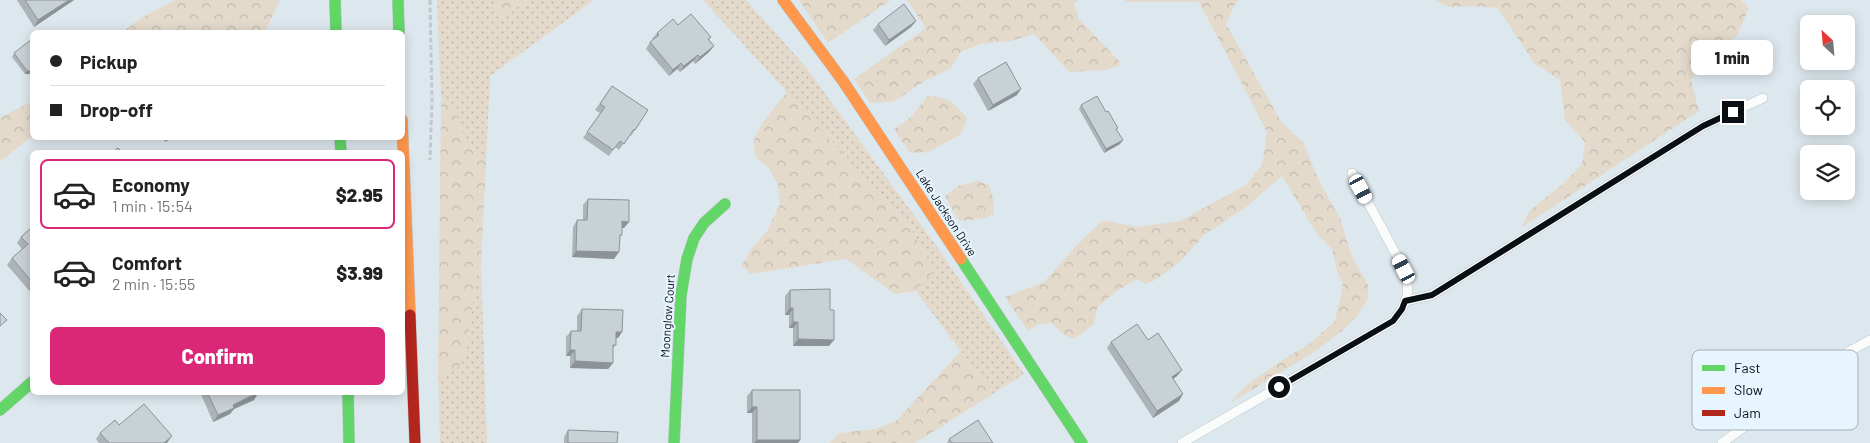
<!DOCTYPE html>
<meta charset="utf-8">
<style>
body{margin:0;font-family:Barlow,sans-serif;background:#f2f2f2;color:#222;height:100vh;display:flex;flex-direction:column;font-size:19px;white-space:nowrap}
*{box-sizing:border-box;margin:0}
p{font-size:16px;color:#767676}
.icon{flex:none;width:28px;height:28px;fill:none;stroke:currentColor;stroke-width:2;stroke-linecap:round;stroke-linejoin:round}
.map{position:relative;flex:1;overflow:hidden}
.drawer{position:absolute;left:30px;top:150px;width:375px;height:245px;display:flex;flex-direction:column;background:#fff;border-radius:8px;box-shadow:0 2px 12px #0003}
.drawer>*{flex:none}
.hud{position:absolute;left:30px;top:30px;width:375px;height:110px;border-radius:8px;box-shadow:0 2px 12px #0003;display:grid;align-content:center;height:110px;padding:0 20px;background:#fff}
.needle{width:32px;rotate:334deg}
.fabs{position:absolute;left:1800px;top:15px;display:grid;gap:10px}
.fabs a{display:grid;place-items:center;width:55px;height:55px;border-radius:8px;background:#fff;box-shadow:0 2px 12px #0003;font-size:25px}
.end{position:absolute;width:22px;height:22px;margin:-11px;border:6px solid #090f13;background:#fff;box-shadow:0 0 0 2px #fff}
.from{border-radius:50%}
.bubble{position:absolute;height:35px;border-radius:8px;background:#fff;box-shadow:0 2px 12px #0003;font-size:16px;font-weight:800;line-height:35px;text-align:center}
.car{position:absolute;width:15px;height:30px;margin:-15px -8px;border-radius:6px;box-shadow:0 0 4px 1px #0007;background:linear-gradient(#fff 24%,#345 0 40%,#fff 0 76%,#345 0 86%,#fff 0)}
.hud b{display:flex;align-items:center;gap:18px;height:48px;font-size:19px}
.hud b+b{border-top:1px solid #e0e0e0}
.hud i{width:12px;height:12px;background:#222}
ul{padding:9px 0 0;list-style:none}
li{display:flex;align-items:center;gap:15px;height:70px;margin:0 10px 8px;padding:0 10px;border:2px solid transparent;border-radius:8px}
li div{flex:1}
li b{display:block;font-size:19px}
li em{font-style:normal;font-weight:800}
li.on{border-color:#db2777}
li>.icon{width:45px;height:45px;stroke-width:1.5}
.cta{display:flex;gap:10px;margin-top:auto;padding:10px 20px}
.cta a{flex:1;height:58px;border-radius:8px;background:#db2777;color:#fff;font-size:20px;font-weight:800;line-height:58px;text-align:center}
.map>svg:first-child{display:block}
.grass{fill:url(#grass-dots)}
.forest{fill:url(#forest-crowns)}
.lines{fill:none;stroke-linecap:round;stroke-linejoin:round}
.lane-casing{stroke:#bbc3c8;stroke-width:10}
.fast-casing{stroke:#bbc3c8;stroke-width:12}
.slow-casing{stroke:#bbc3c8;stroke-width:12}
.jam-casing{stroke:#bbc3c8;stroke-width:12}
.path{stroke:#c5c8cb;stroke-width:3;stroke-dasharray:5 2.5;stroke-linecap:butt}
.lane{stroke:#fafcfc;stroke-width:9}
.fast{stroke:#63d668;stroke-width:11}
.slow{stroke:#ff974d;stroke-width:11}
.jam{stroke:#b3261e;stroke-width:11}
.wall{fill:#acb4b8}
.shaded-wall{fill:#8c9296}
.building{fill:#c8d1d6;stroke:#8c9296}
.route{stroke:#090f13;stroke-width:6}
.labels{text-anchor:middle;stroke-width:4;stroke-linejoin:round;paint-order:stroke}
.street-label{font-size:12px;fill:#090f13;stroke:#e7f5ff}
.key{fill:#e7f5ff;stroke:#a4b0b8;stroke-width:1}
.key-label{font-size:14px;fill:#090f13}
</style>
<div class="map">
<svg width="1870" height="443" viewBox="0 0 1870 443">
<defs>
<pattern id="grass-dots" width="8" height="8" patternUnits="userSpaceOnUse" patternTransform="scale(1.25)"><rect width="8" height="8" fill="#e4dacc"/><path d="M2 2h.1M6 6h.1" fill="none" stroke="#c2baae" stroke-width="1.8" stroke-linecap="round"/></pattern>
<pattern id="forest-crowns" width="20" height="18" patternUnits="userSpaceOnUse" patternTransform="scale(1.25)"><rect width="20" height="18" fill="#e4dacc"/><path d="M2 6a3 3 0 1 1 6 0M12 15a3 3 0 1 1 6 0" fill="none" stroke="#c2baae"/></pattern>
</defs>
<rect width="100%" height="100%" fill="#dde8ee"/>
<g class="grass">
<path d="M 437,0 L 494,0 L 499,19 L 528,0 L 594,0 L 490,76 L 486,162 L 468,147 L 453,106 L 441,99 Z"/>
<path d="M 703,0 L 746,0 L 805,66 L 935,244 L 1024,374 L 993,394 L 916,291 L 934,270 L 909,226 Z"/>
<path d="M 481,264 L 487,443 L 440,443 L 438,372 L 449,374 Z"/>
</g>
<g class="forest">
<path d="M 175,0 L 280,0 L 265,32 L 175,32 L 165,29 L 153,32 L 122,32 L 143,17 Z"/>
<path d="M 494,0 L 528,0 L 499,19 Z"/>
<path d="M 799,0 L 891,0 L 828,43 Z"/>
<path d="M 907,0 L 1079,0 L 1074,4 L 1079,19 L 1122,64 L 1107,70 L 1069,72 L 1034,34 L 1011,41 L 981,44 L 961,52 L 950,69 L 928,79 L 893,102 L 870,103 L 854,79 L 926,28 Z"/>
<path d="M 1125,0 L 1239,0 L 1235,4 L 1226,24 L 1282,123 L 1303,142 L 1319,181 L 1340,218 L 1351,254 L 1368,285 L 1368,298 L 1358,315 L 1342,331 L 1314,352 L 1229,404 L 1246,385 L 1281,361 L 1309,344 L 1335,321 L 1343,286 L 1337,270 L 1332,249 L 1317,234 L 1282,176 L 1246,207 L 1204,235 L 1181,261 L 1154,281 L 1145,284 L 1137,279 L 1114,293 L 1097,308 L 1094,324 L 1074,339 L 1063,334 L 1051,323 L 1037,325 L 1028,331 L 1005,297 L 1044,282 L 1076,246 L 1103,220 L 1137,227 L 1180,221 L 1246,185 L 1262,165 L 1267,132 L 1199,2 L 1127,2 Z"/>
<path d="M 1435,0 L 1741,0 L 1749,8 L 1737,36 L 1712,54 L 1691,80 L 1699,111 L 1521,228 L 1530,210 L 1565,182 L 1582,164 L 1585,142 L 1565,120 L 1560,80 L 1535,64 L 1498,8 L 1472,6 L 1448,7 Z"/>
<path d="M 787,92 L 909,226 L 934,270 L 916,291 L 895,294 L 846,259 L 750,274 L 742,265 L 751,249 L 767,231 L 780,204 L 778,185 L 769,168 L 756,158 L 753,142 L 763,122 Z"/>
<path d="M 928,96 C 949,97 953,102 967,118 L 961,134 L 929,152 L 910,153 L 894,129 L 910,118 Z"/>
<path d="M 441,99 L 453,106 L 468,147 L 486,162 L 481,264 L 475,287 L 467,347 L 461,365 L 449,374 L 438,372 Z"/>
<path d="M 32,101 L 32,136 L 0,162 L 0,118 Z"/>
<path d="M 979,181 L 989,185 L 993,198 L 994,214 L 982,219 L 959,221 L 945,196 L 958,186 Z"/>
<path d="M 961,351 L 993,394 L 915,443 L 829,443 L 840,433 L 875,429 L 896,421 Z"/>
</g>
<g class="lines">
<defs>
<g id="lane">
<path d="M 1405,301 L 1432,295 L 1703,126 L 1763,98"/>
<path d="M 1182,443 L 1393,321 C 1408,303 1411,291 1404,269 L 1352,173"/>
<path d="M 1722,443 L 1850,351 L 1870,340"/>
</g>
<g id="fast">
<path d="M 335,0 L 336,32"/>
<path d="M 398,0 L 399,32"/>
<path d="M 340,138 L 341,152"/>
<path d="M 961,259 L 1082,443"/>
<path d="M 348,392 L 349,443"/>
<path d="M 0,410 L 32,382"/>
<path d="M 674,443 L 681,295 L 687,259 L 694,238 L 704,223 L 725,204"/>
</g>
<g id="slow">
<path d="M 783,0 L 843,81 L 961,259"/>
<path d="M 402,120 L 410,315"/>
</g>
<path id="jam" d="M 410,315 L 415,443"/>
</defs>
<use href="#lane" class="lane-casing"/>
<use href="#fast" class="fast-casing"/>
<use href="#slow" class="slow-casing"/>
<use href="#jam" class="jam-casing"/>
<path class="path" d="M 430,0 L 432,100 L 430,160"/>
<use href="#lane" class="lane"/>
<use href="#fast" class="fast"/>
<use href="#slow" class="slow"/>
<use href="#jam" class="jam"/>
</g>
<g class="wall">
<path d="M 17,0 L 74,0 L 34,27 Z"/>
<path d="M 916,21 L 911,27 L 885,46 L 873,30 L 878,24 Z"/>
<path d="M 678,25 L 711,37 L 709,40 L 714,46 L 709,52 L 695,64 L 693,61 L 680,72 L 677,69 L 669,76 L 646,49 L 650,42 L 653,40 L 652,39 L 657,33 Z"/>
<path d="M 14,53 L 32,74 L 25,74 L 12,57 Z"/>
<path d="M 978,78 L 1017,95 L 988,111 L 973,84 Z"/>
<path d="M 612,86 L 648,110 L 631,136 L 630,135 L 619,150 L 615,147 L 609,156 L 583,138 L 600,113 L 595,110 Z"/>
<path d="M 1081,105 L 1116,129 L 1120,144 L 1104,153 L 1079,109 Z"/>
<path d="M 162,138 L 172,138 L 165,142 Z"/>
<path d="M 588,199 L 624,228 L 622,228 L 622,235 L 619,238 L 614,259 L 572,257 L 573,227 L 577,220 L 583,220 L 583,205 Z"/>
<path d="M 32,227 L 32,294 L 7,265 L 12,258 L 22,249 L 17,243 L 21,237 Z"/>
<path d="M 790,290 L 829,346 L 793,346 L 793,328 L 789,328 L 789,315 L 785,315 L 785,296 Z"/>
<path d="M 582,309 L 622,332 L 618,338 L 616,338 L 616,345 L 613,348 L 613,363 L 608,369 L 570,368 L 570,356 L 566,356 L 566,337 L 571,331 L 577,331 L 577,316 Z"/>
<path d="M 1148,340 L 1182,370 L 1177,376 L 1173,379 L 1179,401 L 1153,418 L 1107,348 L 1111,342 Z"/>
<path d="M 752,390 L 800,440 L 798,443 L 752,443 L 752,413 L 747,413 L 747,396 Z"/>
<path d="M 200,392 L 259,392 L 254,400 L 234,409 L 230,414 L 213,422 Z"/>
<path d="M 119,425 L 167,443 L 99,443 L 96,439 L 100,433 Z"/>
<path d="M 568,430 L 617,443 L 564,443 L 564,437 Z"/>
<path d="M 949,439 L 993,443 L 947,443 Z"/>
</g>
<g class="shaded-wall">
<path d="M 69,0 L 74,0 L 34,27 L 38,20 Z"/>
<path d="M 916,21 L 911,27 L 885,46 L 889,40 Z"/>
<path d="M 714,46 L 709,52 L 695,64 L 700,57 Z"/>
<path d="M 698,55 L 693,61 L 680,72 L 684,66 Z"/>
<path d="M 681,63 L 677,69 L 669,76 L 673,70 Z"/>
<path d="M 27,71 L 32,71 L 32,74 L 25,74 Z"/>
<path d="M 1021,89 L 1017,95 L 988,111 L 993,105 Z"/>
<path d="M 168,138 L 172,138 L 165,142 Z"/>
<path d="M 1123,140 L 1120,144 L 1104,153 L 1106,149 Z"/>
<path d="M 622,221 L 629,222 L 624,228 L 618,228 Z"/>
<path d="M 576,251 L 619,252 L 614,259 L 572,257 Z"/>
<path d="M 790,308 L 793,308 L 789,315 L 785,315 Z"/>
<path d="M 793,322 L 798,322 L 793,328 L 789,328 Z"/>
<path d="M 616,332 L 622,332 L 618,338 L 611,338 Z"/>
<path d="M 798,339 L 834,340 L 829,346 L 793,346 Z"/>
<path d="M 570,350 L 575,350 L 570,356 L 566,356 Z"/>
<path d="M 575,361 L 613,363 L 608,369 L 570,368 Z"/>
<path d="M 1182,370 L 1177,376 L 1167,383 L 1172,377 Z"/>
<path d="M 258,393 L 254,400 L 234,409 L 230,414 L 213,422 L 218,415 L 233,405 Z"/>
<path d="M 1183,394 L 1179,401 L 1153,418 L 1157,411 Z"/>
<path d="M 752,407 L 757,407 L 752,413 L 747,413 Z"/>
<path d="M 172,436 L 167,443 L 164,443 Z"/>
<path d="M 757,440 L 800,440 L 798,443 L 754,443 Z"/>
</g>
<g class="building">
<path d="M 25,0 L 69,0 L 38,20 Z"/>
<path d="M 904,4 L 916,21 L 889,40 L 878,24 Z"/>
<path d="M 691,14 L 711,37 L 708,39 L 714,46 L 700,57 L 698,55 L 684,66 L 681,63 L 673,70 L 650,42 L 659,35 L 657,33 L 673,19 L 678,25 Z"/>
<path d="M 32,39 L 32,71 L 27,71 L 14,53 Z"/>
<path d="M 1006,62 L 1021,89 L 993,105 L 978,78 Z"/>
<path d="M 612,86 L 648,110 L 635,130 L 634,129 L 624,144 L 620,141 L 613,150 L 587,132 L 605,107 L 600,104 Z"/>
<path d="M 1097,96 L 1106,112 L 1108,111 L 1118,128 L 1116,129 L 1123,140 L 1106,149 L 1081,105 Z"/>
<path d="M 118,148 L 122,152 L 113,152 Z"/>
<path d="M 588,199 L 629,200 L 629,222 L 622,221 L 622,235 L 620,235 L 619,252 L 576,251 L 577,220 L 587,220 Z"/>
<path d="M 32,227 L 32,282 L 12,258 L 28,244 L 21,237 Z"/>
<path d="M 830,289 L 830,310 L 834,310 L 834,340 L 798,339 L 798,322 L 793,322 L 793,308 L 790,308 L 790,290 Z"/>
<path d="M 582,309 L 623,310 L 622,332 L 616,332 L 616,345 L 613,345 L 613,363 L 575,361 L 575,350 L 570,350 L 571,331 L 581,331 Z"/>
<path d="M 0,313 L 7,320 L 0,326 Z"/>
<path d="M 1137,324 L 1148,340 L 1158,333 L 1182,370 L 1172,377 L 1183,394 L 1157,411 L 1111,342 Z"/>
<path d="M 752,390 L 800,390 L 800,440 L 757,440 L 757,407 L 752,407 Z"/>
<path d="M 207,392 L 259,392 L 233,405 L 234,408 L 218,415 Z"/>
<path d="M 144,404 L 172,436 L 164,443 L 109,443 L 100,433 L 115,420 L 119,425 Z"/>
<path d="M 978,420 L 993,443 L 952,443 L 949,439 Z"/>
<path d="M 568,430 L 618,432 L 617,443 L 568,443 Z"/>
</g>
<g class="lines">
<path class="route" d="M 1279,387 L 1393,321 L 1402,309 L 1405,301 L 1432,295 L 1703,126 L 1733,112"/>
</g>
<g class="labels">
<g class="street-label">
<text transform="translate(946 213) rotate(57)" y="4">Lake Jackson Drive</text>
<text transform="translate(668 316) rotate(-86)" y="4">Moonglow Court</text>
</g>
</g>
<rect x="1692" y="350" width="166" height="80" rx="8" class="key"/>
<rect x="1702" y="365" width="23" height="6" fill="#63d668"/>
<rect x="1702" y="387" width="23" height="7" fill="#ff974d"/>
<rect x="1702" y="410" width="23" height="6" fill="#b3261e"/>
<g class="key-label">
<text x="1734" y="373">Fast</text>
<text x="1734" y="395">Slow</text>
<text x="1734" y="418">Jam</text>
</g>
</svg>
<div class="fabs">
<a><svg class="needle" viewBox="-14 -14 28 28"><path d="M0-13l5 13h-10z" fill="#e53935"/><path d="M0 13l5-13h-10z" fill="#767676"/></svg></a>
<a><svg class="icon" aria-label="locate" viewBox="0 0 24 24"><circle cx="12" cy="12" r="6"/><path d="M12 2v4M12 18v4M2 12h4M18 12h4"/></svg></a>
<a><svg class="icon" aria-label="layers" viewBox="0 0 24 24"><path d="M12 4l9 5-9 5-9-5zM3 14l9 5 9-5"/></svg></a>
</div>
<i class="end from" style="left:1279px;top:387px"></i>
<i class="end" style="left:1733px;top:112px"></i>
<div class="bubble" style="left:1691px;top:40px;width:82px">1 min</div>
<i class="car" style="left:1361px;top:189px;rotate:152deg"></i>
<i class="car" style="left:1404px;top:269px;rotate:332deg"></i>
<div class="hud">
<b><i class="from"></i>Pickup</b>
<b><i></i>Drop-off</b>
</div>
<section class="drawer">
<ul>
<li class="on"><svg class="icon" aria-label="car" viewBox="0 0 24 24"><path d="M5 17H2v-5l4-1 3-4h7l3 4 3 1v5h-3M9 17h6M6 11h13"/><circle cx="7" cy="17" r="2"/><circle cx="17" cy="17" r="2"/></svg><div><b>Economy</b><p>1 min · 15:54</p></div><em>$2.95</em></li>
<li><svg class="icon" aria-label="car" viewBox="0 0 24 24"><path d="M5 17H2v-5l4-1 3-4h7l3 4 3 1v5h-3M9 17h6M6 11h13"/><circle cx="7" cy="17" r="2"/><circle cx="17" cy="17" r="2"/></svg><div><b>Comfort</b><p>2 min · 15:55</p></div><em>$3.99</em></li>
</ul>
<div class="cta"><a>Confirm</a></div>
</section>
</div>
